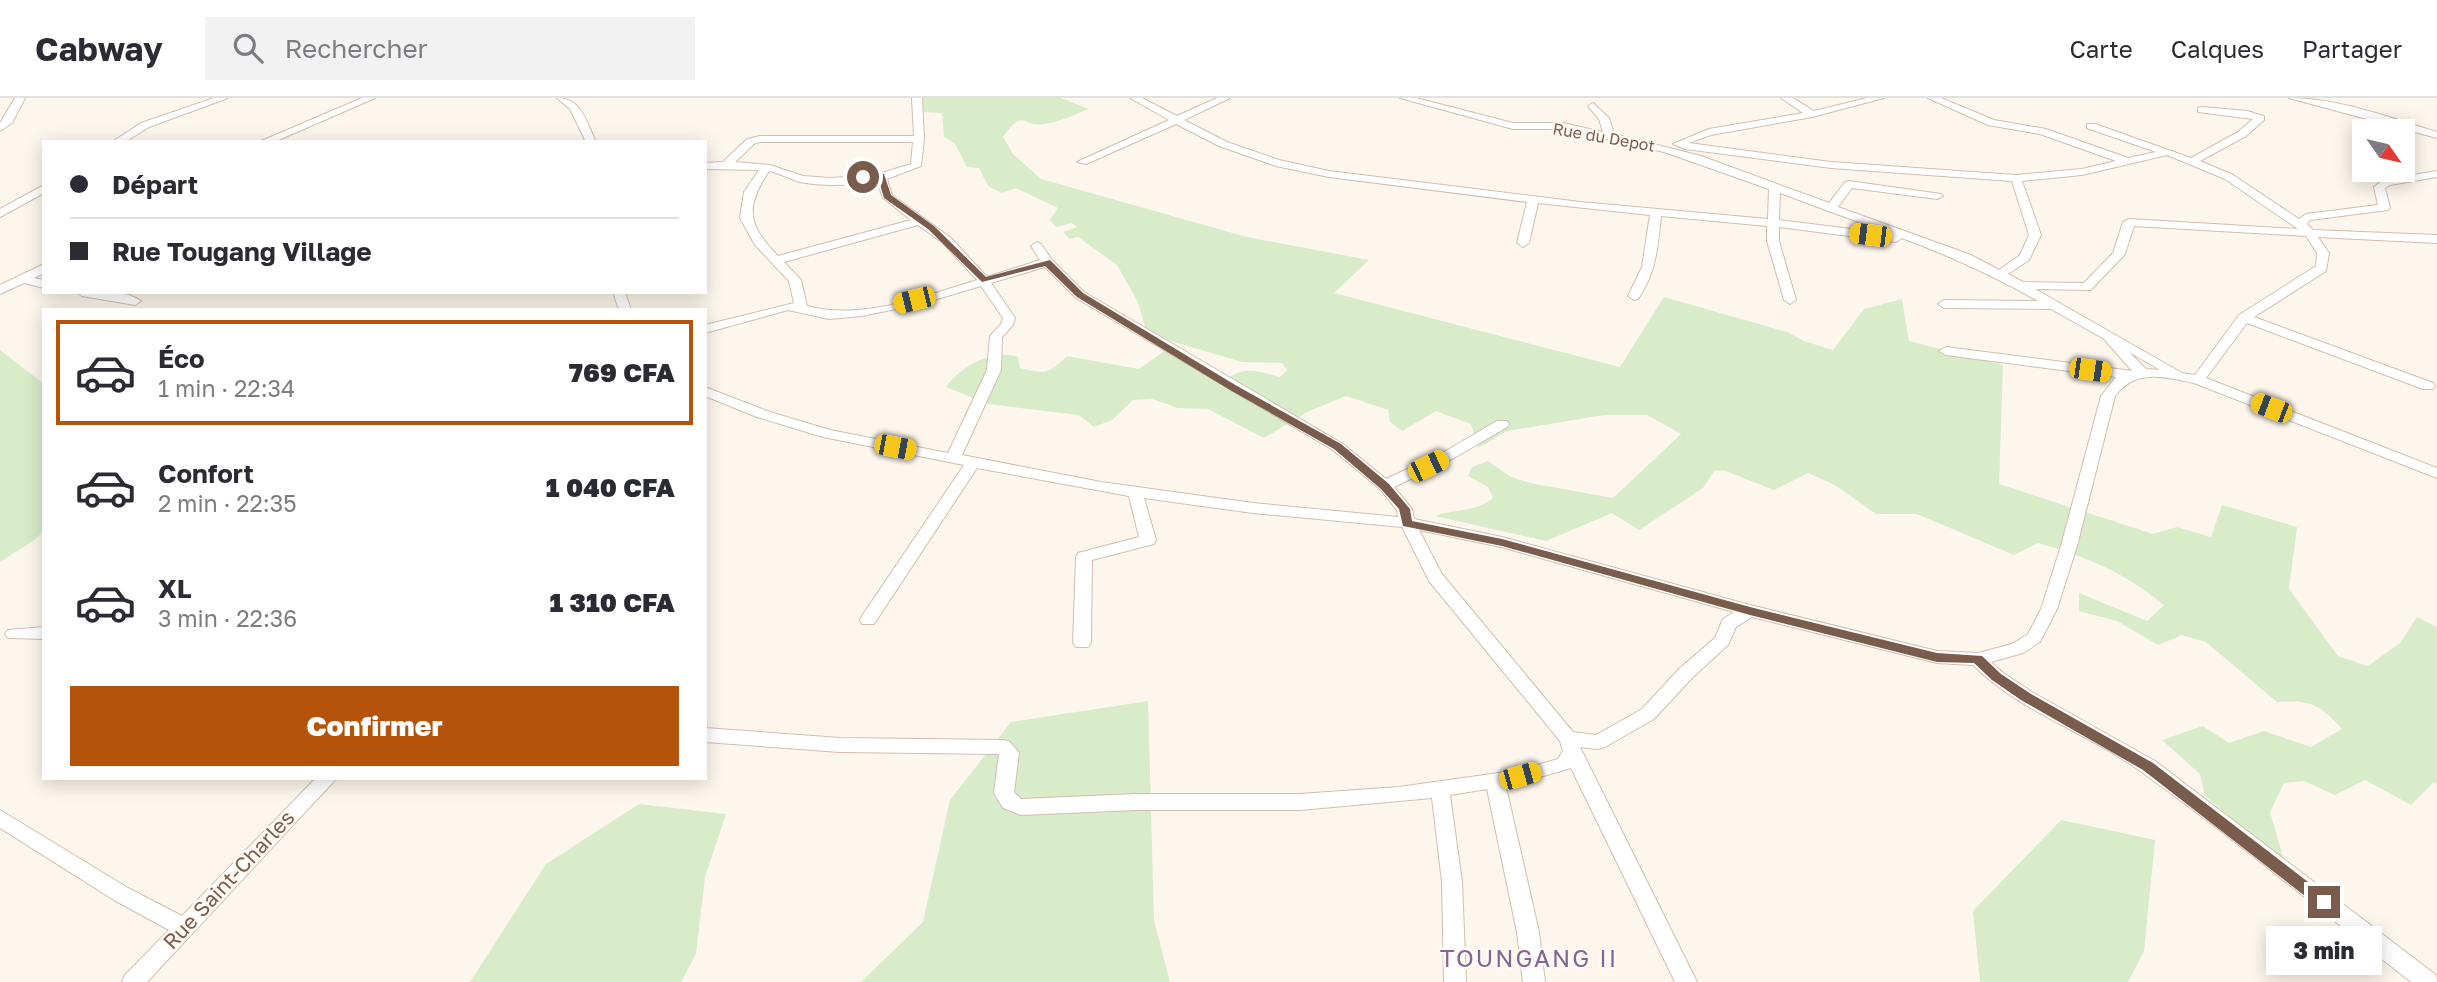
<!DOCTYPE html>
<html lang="fr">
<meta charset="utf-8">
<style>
body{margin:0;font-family:"Golos Text",sans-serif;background:#f2f2f3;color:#2b2b33;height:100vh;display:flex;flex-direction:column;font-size:26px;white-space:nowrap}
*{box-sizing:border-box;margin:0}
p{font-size:23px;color:#7c7c81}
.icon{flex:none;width:38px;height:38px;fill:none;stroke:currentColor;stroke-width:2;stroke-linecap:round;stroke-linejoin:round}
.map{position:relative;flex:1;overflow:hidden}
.details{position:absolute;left:42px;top:210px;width:665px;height:472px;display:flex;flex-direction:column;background:#fff;border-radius:0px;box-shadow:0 4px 18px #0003}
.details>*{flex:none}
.guide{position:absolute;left:42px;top:42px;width:665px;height:154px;border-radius:0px;box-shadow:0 4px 18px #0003;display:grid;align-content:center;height:154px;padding:0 28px;background:#fff}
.needle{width:46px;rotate:124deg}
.tools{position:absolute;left:2352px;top:21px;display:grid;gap:14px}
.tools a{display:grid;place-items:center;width:63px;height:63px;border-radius:0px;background:#fff;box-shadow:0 4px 18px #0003;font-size:35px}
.end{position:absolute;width:32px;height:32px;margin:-16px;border:9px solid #7a5c4d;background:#fff;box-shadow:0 0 0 4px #fff}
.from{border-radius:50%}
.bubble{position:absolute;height:49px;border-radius:0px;background:#fff;box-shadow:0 4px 18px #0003;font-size:23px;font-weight:800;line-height:49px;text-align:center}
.car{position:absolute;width:21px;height:42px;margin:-21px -10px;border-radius:9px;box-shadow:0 0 5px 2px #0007;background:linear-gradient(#f5c518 24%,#345 0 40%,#f5c518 0 76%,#345 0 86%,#f5c518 0)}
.guide b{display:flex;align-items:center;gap:24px;height:66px;font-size:26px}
.guide b+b{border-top:2px solid #e1e1e2}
.guide i{width:18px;height:18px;background:#2b2b33}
ul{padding:12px 0 0;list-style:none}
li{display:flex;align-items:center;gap:21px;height:105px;margin:0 14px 10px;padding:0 14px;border:4px solid transparent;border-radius:0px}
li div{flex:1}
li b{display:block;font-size:26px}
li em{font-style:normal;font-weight:800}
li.on{border-color:#b45309}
li>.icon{width:63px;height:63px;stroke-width:1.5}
.action{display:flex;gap:14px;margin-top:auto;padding:14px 28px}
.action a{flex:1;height:80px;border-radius:0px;background:#b45309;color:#fff;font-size:28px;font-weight:800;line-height:80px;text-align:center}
header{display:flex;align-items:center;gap:42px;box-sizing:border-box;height:98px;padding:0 35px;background:#fff;border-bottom:2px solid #e1e1e2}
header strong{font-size:33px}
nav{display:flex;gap:38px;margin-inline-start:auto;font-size:24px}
.search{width:490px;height:63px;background:#f2f2f3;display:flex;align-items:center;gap:18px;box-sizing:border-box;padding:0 24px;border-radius:0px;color:#7c7c81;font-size:26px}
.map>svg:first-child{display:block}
.green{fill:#d8ecc9}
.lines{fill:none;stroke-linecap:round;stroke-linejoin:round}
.minor-casing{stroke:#d1beb0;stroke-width:2}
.minor{fill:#fff;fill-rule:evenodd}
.route{fill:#7a5c4d}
.labels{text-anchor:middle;stroke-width:5;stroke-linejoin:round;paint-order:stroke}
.far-street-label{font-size:16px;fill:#7a5c4d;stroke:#fffaf3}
.near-street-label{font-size:21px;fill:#7a5c4d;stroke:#fffaf3}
.near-quarter-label{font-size:24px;letter-spacing:2px;fill:#846695;stroke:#fffaf3}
</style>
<header>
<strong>Cabway</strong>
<div class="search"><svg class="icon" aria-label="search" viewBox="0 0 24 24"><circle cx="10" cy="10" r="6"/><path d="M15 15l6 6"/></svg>Rechercher</div>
<nav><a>Carte</a><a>Calques</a><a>Partager</a></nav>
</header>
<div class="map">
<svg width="2437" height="884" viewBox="0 0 2437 884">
<rect width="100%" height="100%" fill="#fdf6ec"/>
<g class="green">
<path d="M 915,0 L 1061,0 L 1089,11 C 1075,16 1060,24 1045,26 C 1021,30 1026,8 1003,39 L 1013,56 L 1041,81 L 1247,139 L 1369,162 L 1334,195 L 1620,269 L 1664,199 L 1787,234 L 1804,243 L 1833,252 L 1864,211 L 1902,201 L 1909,243 L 2003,267 L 1999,386 L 2153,436 L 2177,429 L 2211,439 L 2222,407 L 2297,429 L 2289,491 L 2338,558 L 2368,568 L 2400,545 L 2417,519 L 2437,529 L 2437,686 L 2434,684 L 2411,707 L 2365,682 L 2335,697 L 2304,683 L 2284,685 L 2270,714 L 2285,765 L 2205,698 L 2200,676 L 2162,642 L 2203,628 L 2229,645 L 2264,633 L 2311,649 L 2342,631 C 2319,606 2311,602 2277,604 L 2206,544 L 2182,537 L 2158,547 L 2117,523 L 2079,513 L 2079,495 L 2147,523 L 2164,507 C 2122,473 2089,460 2038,445 L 2014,457 L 1917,416 L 1876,416 L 1835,387 L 1808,375 L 1774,392 L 1723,372 L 1714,373 L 1703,390 L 1639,432 L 1612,415 L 1546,443 L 1435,418 C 1455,411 1477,414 1493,400 L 1488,389 L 1468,378 L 1472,369 L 1488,363 L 1511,379 L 1530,385 L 1613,400 L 1681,336 L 1647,317 L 1604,317 L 1507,333 L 1478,350 L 1471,326 L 1436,313 L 1402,333 L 1390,324 L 1388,312 L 1346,298 L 1309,313 L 1264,340 L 1208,311 L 1178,310 L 1152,301 L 1133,302 L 1112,322 L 1094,329 L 1079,317 L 988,306 L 946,289 C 960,269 993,250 1018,259 L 1020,270 C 1045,276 1048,277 1067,258 L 1139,271 L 1166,252 L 1223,283 C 1245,267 1256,273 1280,279 L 1287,272 L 1282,265 L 1242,264 L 1147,236 L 1138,204 L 1117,167 L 1078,139 L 1070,141 L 1063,134 L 1077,129 L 1072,125 L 1056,129 L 1050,122 L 1058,110 L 1016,90 L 1002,95 L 988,88 L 979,70 L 967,69 L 955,46 L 944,39 L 942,15 L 920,14 Z"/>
<path d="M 0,252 L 44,286 L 44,432 L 36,441 L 0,464 Z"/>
<path d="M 1148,603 L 1154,822 L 1170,884 L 861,884 L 923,824 L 950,702 L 1011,624 Z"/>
<path d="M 639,706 L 726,716 L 705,779 L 696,856 L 681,884 L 470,884 L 546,766 Z"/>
<path d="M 2061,722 L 2155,742 L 2144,853 L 2128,884 L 1980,884 L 1973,813 Z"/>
</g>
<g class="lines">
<defs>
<g id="minor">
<path d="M 15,0 L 25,0 L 12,25 L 0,33 L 0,25 Z"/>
<path d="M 214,0 L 228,0 L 149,29 L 125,44 L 112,44 L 141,25 Z"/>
<path d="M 362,0 L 375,0 L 274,44 L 259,44 Z"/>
<path d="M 557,0 C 582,0 586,24 596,44 L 586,44 L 570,11 Z"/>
<path d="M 912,0 L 922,0 L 924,41 L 921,68 L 887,81 L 892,97 L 951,140 L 987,179 L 1040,162 L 1031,148 L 1037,144 L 1041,146 L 1052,162 L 1084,194 L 1343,346 L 1386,381 L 1444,354 L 1497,323 L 1507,323 L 1509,326 L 1507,329 L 1454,360 L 1394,389 L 1412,411 L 1414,421 L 1502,439 L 1750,507 L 1937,553 L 1978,555 L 2012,546 L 2028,536 L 2041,511 L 2061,448 L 2101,298 L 2116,279 L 1946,257 L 1939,253 L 1946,249 L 2132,273 L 2104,241 L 2051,211 L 1944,210 L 1938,206 L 1944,202 L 2038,203 C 1994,178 1950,158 1902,140 L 1896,144 L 1779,129 L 1779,143 L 1796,202 L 1790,206 L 1784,202 L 1767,143 L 1767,128 L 1661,118 C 1658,148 1656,175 1638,201 L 1634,202 L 1628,198 L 1642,169 L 1650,117 L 1538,105 L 1529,145 L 1523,149 L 1517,145 L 1527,104 L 1329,79 L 1276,68 L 1219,48 L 1176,26 L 1086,66 L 1077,64 L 1169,22 L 1130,0 L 1142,0 L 1177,18 L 1217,0 L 1230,0 L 1184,22 L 1227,44 L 1279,62 L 1329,73 L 1580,104 L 1768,121 L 1769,91 L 1664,54 L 1563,31 L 1513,31 L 1400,0 L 1416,0 L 1513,25 L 1563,25 L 1603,34 L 1599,21 L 1588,8 L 1593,5 L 1609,20 L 1614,36 L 1701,58 L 1829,105 L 1845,84 L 1849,83 L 1941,96 L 1943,98 L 1937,101 L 1852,90 L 1838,109 L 1971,157 L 1999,172 L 2020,157 L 2029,137 L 2012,83 L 1831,70 L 1685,51 L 1673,46 L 1709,31 L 1803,15 L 1781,0 L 1793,0 L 1814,13 L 1867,0 L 1884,0 L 1812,19 L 1711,37 L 1689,45 L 1831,64 L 2016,77 L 2082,71 L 2116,63 L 2040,36 L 1988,27 L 1928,0 L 1941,0 L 1994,22 L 2046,31 L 2128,60 L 2156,54 L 2087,30 L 2087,26 L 2095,26 L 2191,60 L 2238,34 L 2253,21 L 2198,14 L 2198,10 L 2202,9 L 2247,13 L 2264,18 L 2264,22 L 2246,38 L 2200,63 L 2233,77 L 2299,121 L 2306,116 L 2378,107 L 2374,89 L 2383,82 L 2437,73 L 2437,79 L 2390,87 L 2385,90 L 2390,110 L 2388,112 L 2310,122 L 2307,126 L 2313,132 L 2437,137 L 2437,145 L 2318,139 L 2329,155 L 2326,173 L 2254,219 L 2433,285 L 2435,288 L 2433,291 L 2423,291 L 2247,225 L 2206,280 L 2437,370 L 2437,380 L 2194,285 C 2164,279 2136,270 2115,298 L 2077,448 L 2057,511 L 2040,544 L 2023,555 L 1991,564 L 2002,574 L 2032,594 L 2155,663 L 2436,877 L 2437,884 L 2411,884 C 2322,814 2235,741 2143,675 C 2089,635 2021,615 1973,567 L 1937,565 L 1752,519 L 1736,529 L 1728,547 L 1692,580 L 1654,621 L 1605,649 L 1598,651 L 1580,649 L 1697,884 L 1675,884 L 1571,670 L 1506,689 L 1539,834 L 1545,884 L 1523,884 L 1517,834 L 1487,691 L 1450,697 L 1462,784 L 1466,884 L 1444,884 L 1442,784 L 1432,700 L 1300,712 L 1136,712 L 1021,717 L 1003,710 L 994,695 L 999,656 L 840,654 L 705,644 L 705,630 L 840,640 L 1003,642 L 1010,644 L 1019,655 L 1014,694 L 1021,701 L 1136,696 L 1300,696 L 1399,689 L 1520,672 L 1558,661 L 1563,653 L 1560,643 L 1429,483 L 1402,429 L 1253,415 L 1144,400 L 1156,442 L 1154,446 L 1092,462 L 1091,545 L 1088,549 L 1076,549 L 1073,545 L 1076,459 L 1078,455 L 1139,439 L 1129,398 L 977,370 L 874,526 L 862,526 L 860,522 L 862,518 L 964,367 L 823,339 L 757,319 L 705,298 L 705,289 L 767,313 L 830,332 L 948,355 L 987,272 L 990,238 L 1001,226 L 1003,220 L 981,188 L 920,206 L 862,218 L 829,221 L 788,212 L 705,235 L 705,227 L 794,205 L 789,183 L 755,147 L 740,120 L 744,94 L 759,72 L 705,71 L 705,65 L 723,64 L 747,41 L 760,38 L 914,38 ZM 760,44 L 913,44 L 911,66 L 875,77 L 830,80 L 803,78 L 770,67 L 735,64 L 755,45 ZM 2167,57 L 2225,81 L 2298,131 L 2129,121 L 2123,124 L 2113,155 L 2084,185 L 2023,184 L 2008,176 L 2029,162 L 2041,137 L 2022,83 L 2082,77 ZM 769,73 C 780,75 789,81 800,84 C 825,89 852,87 877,83 L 883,100 L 911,122 L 778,158 C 747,126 745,110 769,73 ZM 1780,95 L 1891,136 L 1779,122 ZM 918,127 L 943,145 L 977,182 C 925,198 861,223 807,208 L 801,182 L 784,164 ZM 2134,128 L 2306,138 L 2317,155 L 2316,168 L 2239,217 L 2195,277 L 2182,275 L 2035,191 L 2091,192 L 2125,156 ZM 1045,169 L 1076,200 L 1333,352 L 1380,391 L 1397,412 L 1398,419 L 1253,405 L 1101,384 L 962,357 L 1001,272 L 1002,239 L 1013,227 L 1015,220 L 991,185 ZM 2129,254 L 2160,272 L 2146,271 ZM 1419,432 L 1501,449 L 1734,514 L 1723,521 L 1715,540 L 1680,570 L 1642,611 L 1596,637 L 1573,634 L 1442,476 Z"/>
<path d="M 2289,0 C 2339,0 2390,20 2437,34 L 2437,40 Z"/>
<path d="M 44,87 L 44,95 L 0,119 L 0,111 Z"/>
<path d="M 44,166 L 44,175 L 34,180 L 44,182 L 44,190 L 24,185 L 0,196 L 0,187 Z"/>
<path d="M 76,194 C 95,194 125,191 141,203 L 135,207 L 82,198 Z"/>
<path d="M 613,194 L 625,194 L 631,212 L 619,212 Z"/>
<path d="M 44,529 L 44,541 L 8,540 L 5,536 L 8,532 Z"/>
<path d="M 315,681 L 336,681 L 147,884 L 122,884 L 125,877 L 169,832 L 114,802 L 0,730 L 0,712 L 128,790 L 182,818 Z"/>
</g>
</defs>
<use href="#minor" class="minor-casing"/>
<use href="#minor" class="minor"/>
</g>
<path class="route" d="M 884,76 L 891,97 L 934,128 L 986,179 L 1050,162 L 1083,195 L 1237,288 L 1341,346 L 1389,386 L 1410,411 L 1412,423 L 1502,441 L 1750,509 L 1937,555 L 1982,558 L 2001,576 L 2031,596 L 2153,665 L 2329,800 L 2331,804 L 2329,809 L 2319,809 L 2143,672 L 2021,602 L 1992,582 L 1974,565 L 1937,564 L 1750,517 L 1502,448 L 1403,428 L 1399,411 L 1381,391 L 1334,351 L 1230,292 L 1077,199 L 1045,168 L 982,184 L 928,131 L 884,100 L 878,80 L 863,82 L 859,79 Z"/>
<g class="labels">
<g class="far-street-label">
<text transform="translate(1604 39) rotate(10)" y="6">Rue du Depot</text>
</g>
<g class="near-street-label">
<text transform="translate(229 782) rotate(-47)" y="7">Rue Saint-Charles</text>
</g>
<g class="near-quarter-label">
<text x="1529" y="869">TOUNGANG II</text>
</g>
</g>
</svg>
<div class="tools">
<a><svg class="needle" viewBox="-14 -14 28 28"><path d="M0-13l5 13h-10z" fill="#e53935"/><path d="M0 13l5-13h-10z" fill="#7c7c81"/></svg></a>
</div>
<i class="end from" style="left:863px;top:79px"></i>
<i class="end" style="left:2324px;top:804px"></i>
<div class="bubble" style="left:2266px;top:828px;width:116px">3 min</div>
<i class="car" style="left:1870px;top:137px;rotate:277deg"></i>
<i class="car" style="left:914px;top:202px;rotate:256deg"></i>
<i class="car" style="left:2090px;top:272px;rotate:98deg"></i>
<i class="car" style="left:2271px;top:310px;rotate:291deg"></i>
<i class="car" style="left:895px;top:349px;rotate:101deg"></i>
<i class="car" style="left:1428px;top:368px;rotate:64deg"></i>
<i class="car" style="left:1520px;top:678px;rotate:74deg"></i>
<div class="guide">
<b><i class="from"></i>Départ</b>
<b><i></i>Rue Tougang Village</b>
</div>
<section class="details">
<ul>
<li class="on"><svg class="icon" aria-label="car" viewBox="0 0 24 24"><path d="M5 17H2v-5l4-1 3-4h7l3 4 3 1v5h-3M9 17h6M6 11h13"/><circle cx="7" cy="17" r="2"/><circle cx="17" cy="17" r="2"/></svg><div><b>Éco</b><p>1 min · 22:34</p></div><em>769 CFA</em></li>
<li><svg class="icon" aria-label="car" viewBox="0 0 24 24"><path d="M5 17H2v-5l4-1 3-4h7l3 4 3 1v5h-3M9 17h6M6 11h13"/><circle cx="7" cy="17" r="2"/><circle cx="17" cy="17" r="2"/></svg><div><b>Confort</b><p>2 min · 22:35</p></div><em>1 040 CFA</em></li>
<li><svg class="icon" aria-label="car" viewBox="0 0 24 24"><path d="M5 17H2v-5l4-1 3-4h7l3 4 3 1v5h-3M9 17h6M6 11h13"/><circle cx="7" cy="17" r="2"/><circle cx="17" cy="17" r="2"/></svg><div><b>XL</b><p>3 min · 22:36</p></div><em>1 310 CFA</em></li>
</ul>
<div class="action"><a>Confirmer</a></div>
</section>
</div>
